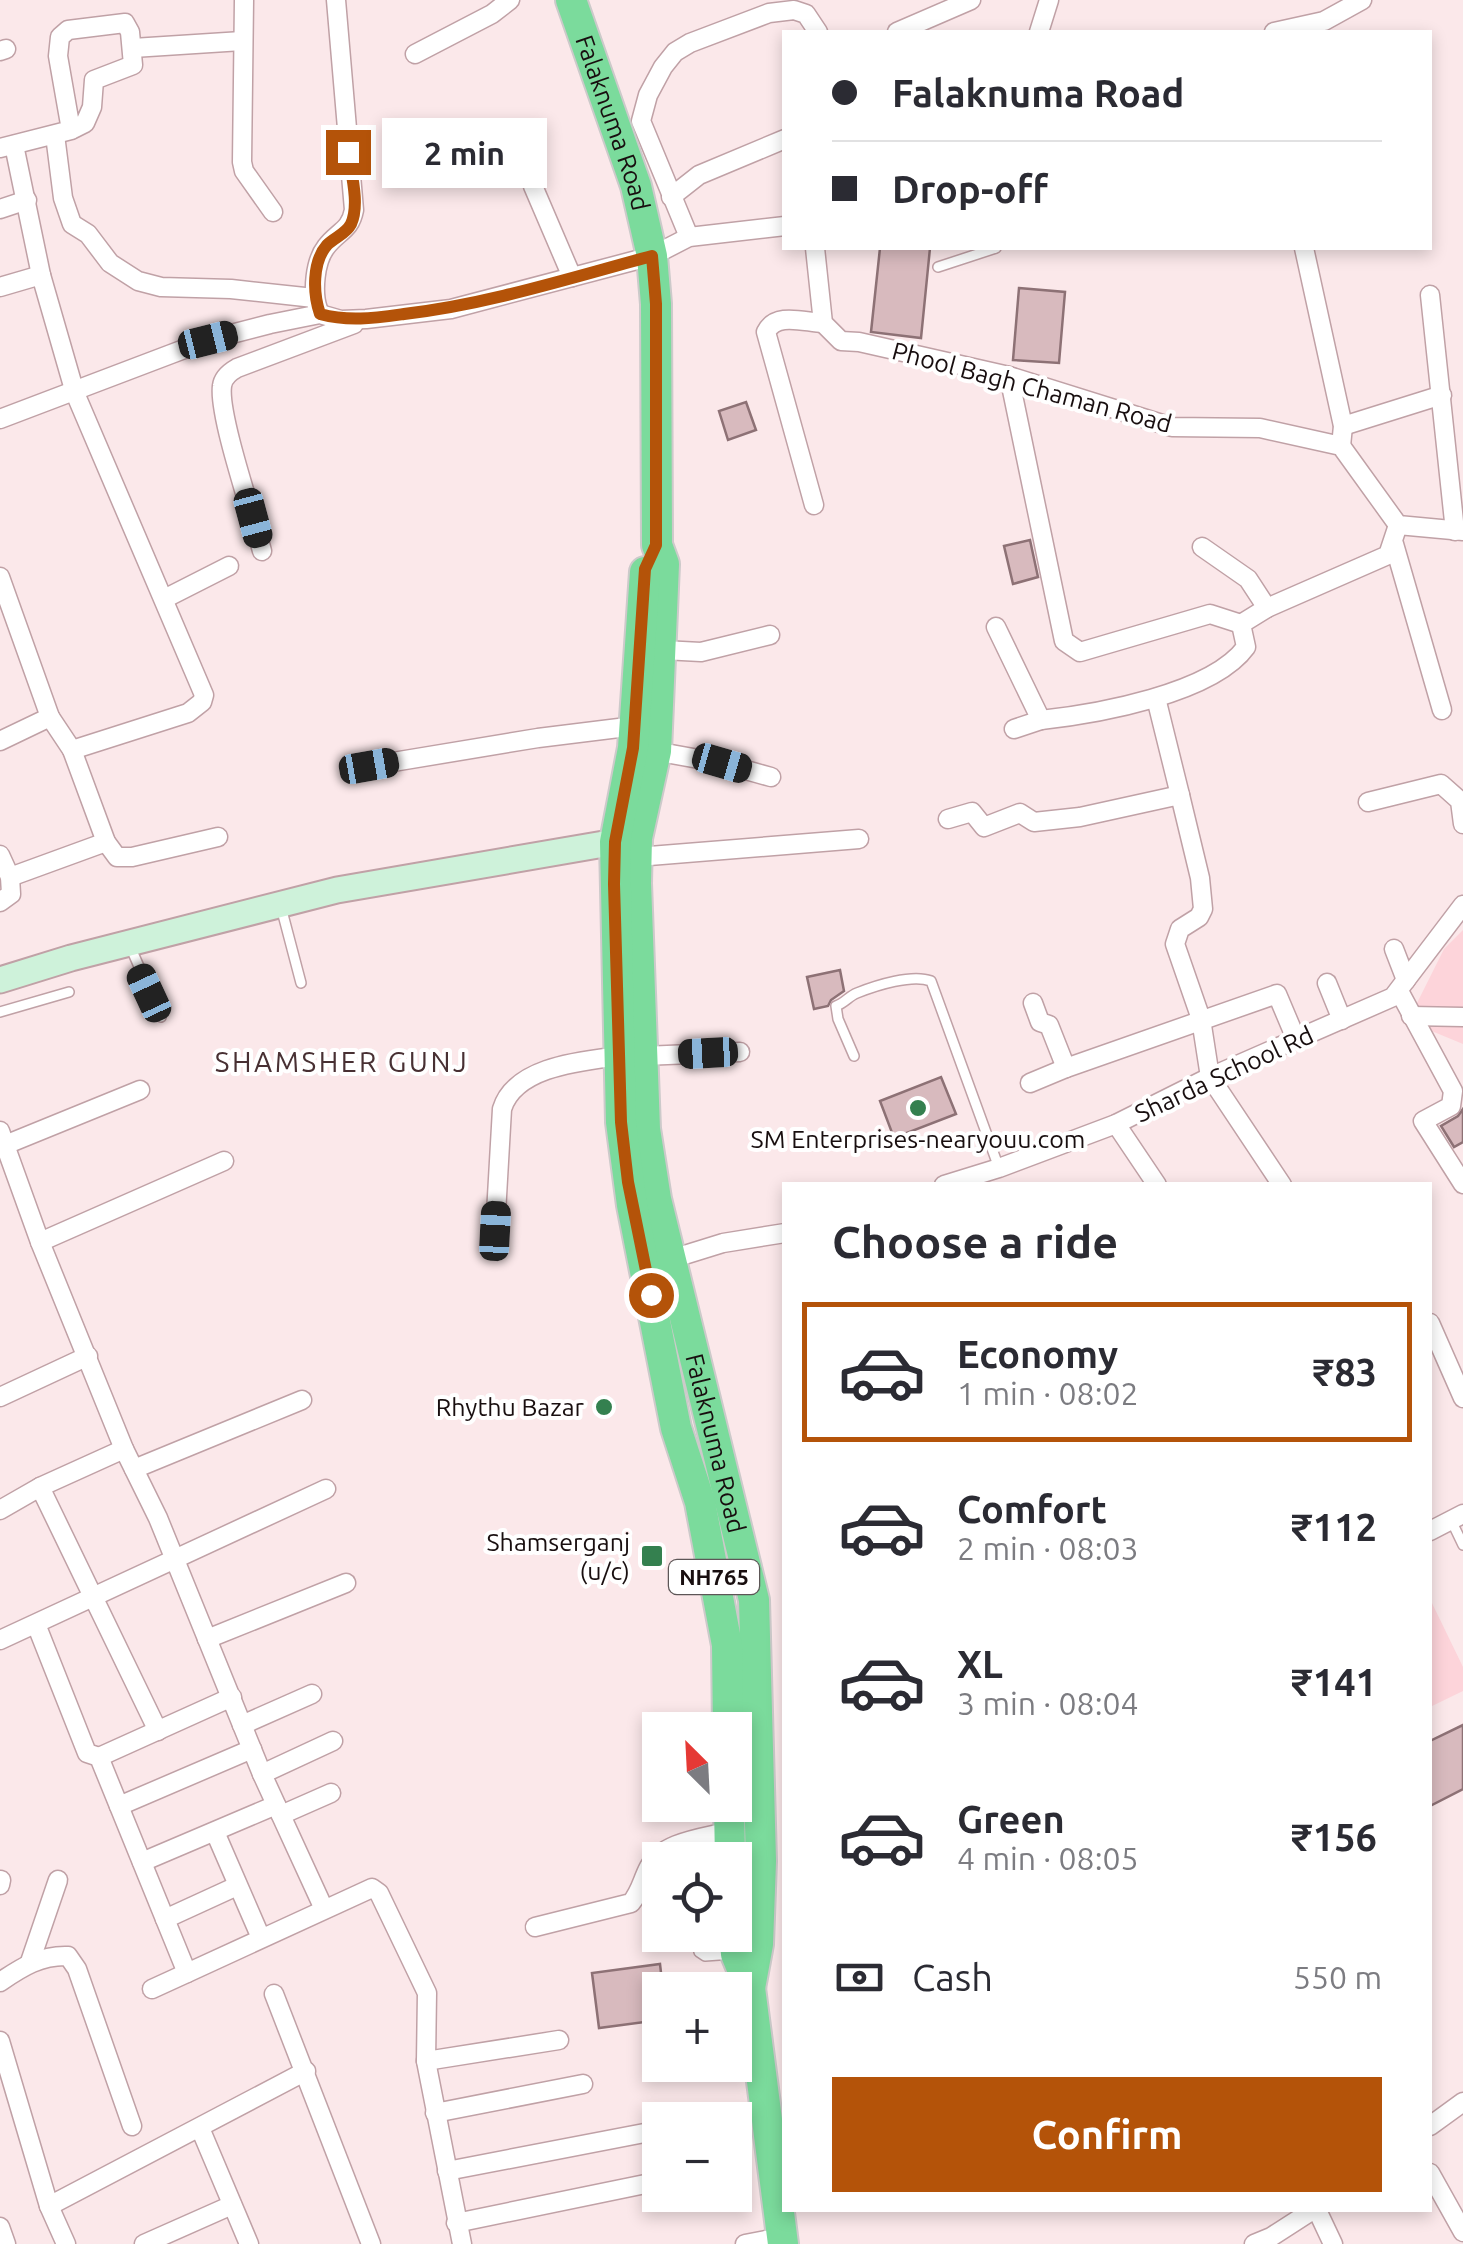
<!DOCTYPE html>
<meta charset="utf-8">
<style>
body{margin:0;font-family:Ubuntu,sans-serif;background:#f2f2f3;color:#2b2b33;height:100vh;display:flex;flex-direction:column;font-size:38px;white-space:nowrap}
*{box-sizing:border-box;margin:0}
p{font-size:32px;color:#7c7c81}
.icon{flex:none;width:55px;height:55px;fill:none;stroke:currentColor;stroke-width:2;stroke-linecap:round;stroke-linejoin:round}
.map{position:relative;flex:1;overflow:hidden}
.details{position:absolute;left:782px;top:1182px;width:650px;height:1030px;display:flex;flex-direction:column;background:#fff;border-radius:0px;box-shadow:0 5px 15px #0003}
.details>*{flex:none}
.top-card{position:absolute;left:782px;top:30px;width:650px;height:220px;border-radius:0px;box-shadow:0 5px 15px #0003;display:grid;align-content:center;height:220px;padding:0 50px;background:#fff}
.needle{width:65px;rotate:336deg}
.buttons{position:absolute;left:642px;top:1712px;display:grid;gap:20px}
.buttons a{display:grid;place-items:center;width:110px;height:110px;border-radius:0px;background:#fff;box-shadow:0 5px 15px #0003;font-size:50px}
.end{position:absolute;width:45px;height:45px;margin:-22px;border:12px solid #b45309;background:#fff;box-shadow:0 0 0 5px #fff}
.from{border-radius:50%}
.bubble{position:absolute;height:70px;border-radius:0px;background:#fff;box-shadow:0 5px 15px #0003;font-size:32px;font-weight:700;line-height:70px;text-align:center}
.car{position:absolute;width:30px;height:60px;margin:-30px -15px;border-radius:12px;box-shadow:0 0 8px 2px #0007;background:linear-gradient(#222 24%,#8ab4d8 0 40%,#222 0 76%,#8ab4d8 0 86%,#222 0)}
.top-card b{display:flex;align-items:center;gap:35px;height:95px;font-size:38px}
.top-card b+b{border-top:2px solid #e1e1e2}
.top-card i{width:25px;height:25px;background:#2b2b33}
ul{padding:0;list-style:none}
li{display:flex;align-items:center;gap:30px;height:140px;margin:0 20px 15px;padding:0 30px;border:5px solid transparent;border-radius:0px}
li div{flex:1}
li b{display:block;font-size:38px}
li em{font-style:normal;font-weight:700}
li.selected{border-color:#b45309}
li>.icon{width:90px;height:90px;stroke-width:1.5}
h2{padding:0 50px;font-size:45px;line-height:120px}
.pay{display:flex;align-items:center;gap:25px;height:110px;padding:0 50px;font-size:38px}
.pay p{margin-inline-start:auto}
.action{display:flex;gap:20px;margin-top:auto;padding:20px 50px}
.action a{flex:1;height:115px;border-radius:0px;background:#b45309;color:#fff;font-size:40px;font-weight:700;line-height:115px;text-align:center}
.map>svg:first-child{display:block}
.built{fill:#fdd4da}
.building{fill:#d8babe;stroke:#8d7175;stroke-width:2.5}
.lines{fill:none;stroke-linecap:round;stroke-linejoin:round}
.service-casing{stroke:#c0a1a6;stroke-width:12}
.minor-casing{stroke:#c0a1a6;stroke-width:21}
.secondary-casing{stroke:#c0a1a6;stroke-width:29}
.trunk-casing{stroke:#cccaca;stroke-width:34}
.service{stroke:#fff;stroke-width:9}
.minor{stroke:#fff;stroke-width:18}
.secondary{stroke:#cef2da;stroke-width:25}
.trunk{stroke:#7bdb9c;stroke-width:30}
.route{stroke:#b45309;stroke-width:12}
.poi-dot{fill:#34804f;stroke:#fff;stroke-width:4}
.labels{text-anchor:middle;stroke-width:8;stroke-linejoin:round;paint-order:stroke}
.shield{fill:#fff;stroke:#5d5657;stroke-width:2.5}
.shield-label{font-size:22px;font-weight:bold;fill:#180e0f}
.street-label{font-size:25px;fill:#180e0f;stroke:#fff}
.poi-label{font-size:25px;fill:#180e0f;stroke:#fff;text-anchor:end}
.neighbourhood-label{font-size:28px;letter-spacing:2.5px;fill:#483033;stroke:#fff}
</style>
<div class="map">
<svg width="1463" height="2244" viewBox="0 0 1463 2244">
<rect width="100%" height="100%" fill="#fbe8ea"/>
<g class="built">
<path d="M 1463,930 L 1463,1044 L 1405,1020 L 1411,1015 L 1444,949 Z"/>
<path d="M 1430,1599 L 1463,1667 L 1463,1691 L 1430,1707 Z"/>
</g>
<g class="building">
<path d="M 880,248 L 930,248 L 921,338 L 871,332 Z"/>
<path d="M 1019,288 L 1065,292 L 1059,363 L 1013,360 Z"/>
<path d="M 746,402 L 756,430 L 728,440 L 719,411 Z"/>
<path d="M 1030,540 L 1038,577 L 1013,584 L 1004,546 Z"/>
<path d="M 840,970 L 844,991 L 831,1000 L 828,1006 L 814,1009 L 807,977 Z"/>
<path d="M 941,1077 L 956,1114 L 894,1138 L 880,1101 Z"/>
<path d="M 1463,1109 L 1463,1142 L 1454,1147 L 1441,1126 L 1458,1116 Z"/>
<path d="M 1463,1725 L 1463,1789 L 1430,1806 L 1430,1741 Z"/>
<path d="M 660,1964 L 663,1990 L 660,1990 L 660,2020 L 599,2028 L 592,1973 Z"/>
</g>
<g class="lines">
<defs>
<g id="service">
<path d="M 938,267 L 996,248"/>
<path d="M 281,907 L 301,983"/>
<path d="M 130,946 L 161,1017"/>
<path d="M 0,1012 L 69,992"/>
<path d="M 854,1056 L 838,1019 L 836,1006 C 845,1003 849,996 857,993 C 877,985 912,974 931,981 L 999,1168"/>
<path d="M 1451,1520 L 1463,1545"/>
<path d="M 696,1935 L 699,1952 L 705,1956 L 733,1954"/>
</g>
<g id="minor">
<path d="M 244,0 L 242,162 L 244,171 L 273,212"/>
<path d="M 897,32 L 971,0"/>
<path d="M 1039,32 L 1049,0"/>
<path d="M 1274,32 L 1324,21 L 1362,0"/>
<path d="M 133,48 L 242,41"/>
<path d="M 0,51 L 6,49"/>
<path d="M 415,54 L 492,14 L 510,0"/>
<path d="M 55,135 L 63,198 L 72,224 L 88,234 L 110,263 L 138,281 L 161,287 L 231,289 L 314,298"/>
<path d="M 14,145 L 41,275 L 75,393 L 204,695 L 202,702 L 188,713 L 72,750 L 50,717"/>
<path d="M 0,148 L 71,130 L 85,123 L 92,107 L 94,80 L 133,65 L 130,32 L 125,23 L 68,30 L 60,37 L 58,56 L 71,130"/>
<path d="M 533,186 L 572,277"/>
<path d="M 671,197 L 699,175 L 785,139"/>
<path d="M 0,209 L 27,200"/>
<path d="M 689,237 L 641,121 L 648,95 L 663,67 L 675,52 L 690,43 L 769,13 L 794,10 L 806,14 L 818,32"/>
<path d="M 815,248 L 823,323 L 841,341 L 859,342 L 1009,376 L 1172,427 L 1260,428 L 1341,446 L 1398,525 L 1463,531"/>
<path d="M 1304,248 L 1343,426 L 1341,446"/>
<path d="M 0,287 L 41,275"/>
<path d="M 1430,295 L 1455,531"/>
<path d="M 318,309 C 312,292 315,261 326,247 C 338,231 350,231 354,210 L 336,0"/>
<path d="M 1009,376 L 1064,641 L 1080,652 L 1210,614 L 1241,624"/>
<path d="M 0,419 L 208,340 L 270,324 L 320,314 L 341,320 L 366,319 L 451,309 L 652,256 L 689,237 L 785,226"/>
<path d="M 1343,426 L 1442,395"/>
<path d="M 814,505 L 766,332 C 776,312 803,322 823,323"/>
<path d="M 1394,544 L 1442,710"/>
<path d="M 1202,547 L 1248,579 L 1267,608"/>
<path d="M 262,551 C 253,516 218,415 222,386 C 223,377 230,372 237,368 L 354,324"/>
<path d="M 0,577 L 50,717 L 0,741"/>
<path d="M 164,599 L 229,566"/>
<path d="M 996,627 L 1041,720 L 1014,729"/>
<path d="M 663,650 L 701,652 L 770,635"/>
<path d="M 1156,698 L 1180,795"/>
<path d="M 1041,720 C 1096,714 1212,694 1246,647 L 1241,624 L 1267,608 L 1388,555 L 1398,525"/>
<path d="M 72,750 L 106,842 L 117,857 L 132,857 L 218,837"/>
<path d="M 649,750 L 721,763 L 771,777"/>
<path d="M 369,766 L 538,738 L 635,726"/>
<path d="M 1368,802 L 1441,784 L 1460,801 L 1463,824"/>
<path d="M 948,819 L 972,812 L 984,827 L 1020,813 L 1034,822 L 1080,817 L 1180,795 L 1200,878 L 1203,909 L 1199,917 L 1180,929 L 1175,944 L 1201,1019 L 1210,1077 L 1282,1185"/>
<path d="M 0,855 L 10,877 L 11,894 L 0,902"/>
<path d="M 637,857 L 859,839"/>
<path d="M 10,877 L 106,842"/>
<path d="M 1394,949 L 1406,980"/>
<path d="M 1327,983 L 1342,1020"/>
<path d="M 1399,991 L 1453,1091 L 1451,1106 L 1423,1121 L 1463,1184"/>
<path d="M 1033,1003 L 1040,1022 L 1049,1025 L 1066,1068 L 1277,994 L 1296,1039"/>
<path d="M 1411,1016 L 1463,1017"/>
<path d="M 643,1056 L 740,1052"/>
<path d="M 1030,1083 L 1066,1068"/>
<path d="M 1116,1124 L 1157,1185"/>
<path d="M 0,1131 L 40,1242 L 124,1449 L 158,1518 L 262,1774 L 324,1909"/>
<path d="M 5,1145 L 140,1090"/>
<path d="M 944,1185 L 999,1168 L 1116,1124 L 1210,1077 L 1393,997 L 1463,905"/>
<path d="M 495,1231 L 502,1109 C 515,1066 583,1061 620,1056"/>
<path d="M 40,1242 L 224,1161"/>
<path d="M 665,1261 L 723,1243 L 785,1233"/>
<path d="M 1430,1323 L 1463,1398"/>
<path d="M 0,1397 L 88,1356"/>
<path d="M 134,1469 L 302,1400"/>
<path d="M 40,1487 L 158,1731"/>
<path d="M 0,1510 L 40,1487 L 124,1449"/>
<path d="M 1430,1531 L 1463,1514"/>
<path d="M 36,1624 L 87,1753 L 99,1757 L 165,1919"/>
<path d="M 207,1639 L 346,1583"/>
<path d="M 0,1640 L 326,1489"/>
<path d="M 242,1725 L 312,1694"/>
<path d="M 99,1757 L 232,1697"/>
<path d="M 262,1774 L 333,1741"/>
<path d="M 119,1806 L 252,1749"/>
<path d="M 281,1815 L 331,1793"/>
<path d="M 215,1832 L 261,1938"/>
<path d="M 142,1862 L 276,1805"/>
<path d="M 0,1885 L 1,1880"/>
<path d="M 237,1886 L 165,1919 L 187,1973 L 372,1888 L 379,1893 L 427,1993 L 426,2061 L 462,2244"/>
<path d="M 535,1927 L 631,1903 C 641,1891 642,1880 649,1867 C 663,1841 704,1838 730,1831"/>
<path d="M 30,1962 L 58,1880"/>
<path d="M 0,1982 C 22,1967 41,1955 68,1956 L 77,1969 L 132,2126"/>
<path d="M 152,1989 L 187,1973"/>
<path d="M 274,1994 L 371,2244"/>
<path d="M 0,2041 L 49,2206 L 66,2244"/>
<path d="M 426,2061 L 559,2040"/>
<path d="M 435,2113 L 583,2084"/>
<path d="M 1430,2126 L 1463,2102"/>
<path d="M 200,2128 L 249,2244"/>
<path d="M 447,2171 L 660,2130"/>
<path d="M 1430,2173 L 1463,2232"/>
<path d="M 49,2206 L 306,2071"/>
<path d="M 1317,2210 L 1333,2244"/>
<path d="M 456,2223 L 660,2181"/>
<path d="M 0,2227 L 6,2244"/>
<path d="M 144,2244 L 232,2205"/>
<path d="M 745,2244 L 782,2237"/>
<path d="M 1254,2244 L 1271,2237 L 1313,2210"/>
</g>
<path id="secondary" d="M 0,980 L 71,958 L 337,890 L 633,839"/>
<g id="trunk">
<path id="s1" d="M 571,0 L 636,186 L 652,256 L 656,304 L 657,545 L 664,564 L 656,751 L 637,838 L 636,883 L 645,1129 L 656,1199 L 754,1600 L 761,1861 L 758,1944 L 750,1988"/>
<path d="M 645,572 L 633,748 L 615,842 L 621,1122 L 632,1205 L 676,1428 L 700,1502 L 727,1645 L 728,1730"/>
<path d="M 729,1805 L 730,1860"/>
<path d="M 734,1935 L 736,1954 L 750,1988 L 783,2244"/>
</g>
</defs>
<use href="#service" class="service-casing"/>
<use href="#minor" class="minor-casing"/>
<use href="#secondary" class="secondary-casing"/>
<use href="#trunk" class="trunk-casing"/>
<use href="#service" class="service"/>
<use href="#minor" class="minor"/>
<use href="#secondary" class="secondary"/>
<use href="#trunk" class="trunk"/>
</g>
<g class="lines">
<path class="route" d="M 348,152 C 351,173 360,204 351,224 C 346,234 335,237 327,245 C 312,262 313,294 320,314 C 349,322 375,318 404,314 C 489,304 570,278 652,256 L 656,304 L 656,545 L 645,569 L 633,748 L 615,842 L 614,884 L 621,1122 L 628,1182 L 651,1295"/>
</g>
<g class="poi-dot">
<circle cx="918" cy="1108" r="10"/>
<circle cx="604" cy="1407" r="10"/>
<rect x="640" y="1544" width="24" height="24" rx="5"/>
</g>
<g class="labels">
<rect class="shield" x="669" y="1560" width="90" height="34" rx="8"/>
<g class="shield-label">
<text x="714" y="1585">NH765</text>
</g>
<g class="street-label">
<text dy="9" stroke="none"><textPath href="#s1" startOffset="130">Falaknuma Road</textPath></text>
<text transform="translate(1032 387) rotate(15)" y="9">Phool Bagh Chaman Road</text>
<text transform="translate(1224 1074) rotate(-25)" y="9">Sharda School Rd</text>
<text dy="9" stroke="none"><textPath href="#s1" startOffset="1468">Falaknuma Road</textPath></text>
</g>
<g class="poi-label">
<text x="918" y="1148" text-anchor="middle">SM Enterprises-nearyouu.com</text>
<text x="584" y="1416">Rhythu Bazar</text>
<text x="630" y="1551">Shamserganj<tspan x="630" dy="29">(u/c)</tspan></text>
</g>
<g class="neighbourhood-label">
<text x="342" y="1072">SHAMSHER GUNJ</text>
</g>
</g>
</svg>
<div class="buttons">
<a><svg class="needle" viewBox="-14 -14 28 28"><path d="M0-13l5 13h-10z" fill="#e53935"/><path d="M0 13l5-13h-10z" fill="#7c7c81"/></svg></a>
<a><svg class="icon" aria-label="locate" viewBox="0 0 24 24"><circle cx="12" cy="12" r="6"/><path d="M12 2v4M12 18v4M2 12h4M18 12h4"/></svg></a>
<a>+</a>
<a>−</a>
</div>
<i class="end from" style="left:651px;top:1295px"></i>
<i class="end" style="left:348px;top:152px"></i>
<div class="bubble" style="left:382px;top:118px;width:165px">2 min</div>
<i class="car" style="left:208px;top:340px;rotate:76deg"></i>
<i class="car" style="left:253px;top:518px;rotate:165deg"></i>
<i class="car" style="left:722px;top:763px;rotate:106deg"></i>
<i class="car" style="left:369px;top:766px;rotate:80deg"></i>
<i class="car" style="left:149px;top:993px;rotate:335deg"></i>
<i class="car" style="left:708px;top:1053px;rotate:267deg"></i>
<i class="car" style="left:495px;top:1231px;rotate:3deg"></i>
<div class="top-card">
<b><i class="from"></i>Falaknuma Road</b>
<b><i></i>Drop-off</b>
</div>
<section class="details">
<h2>Choose a ride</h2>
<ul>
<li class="selected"><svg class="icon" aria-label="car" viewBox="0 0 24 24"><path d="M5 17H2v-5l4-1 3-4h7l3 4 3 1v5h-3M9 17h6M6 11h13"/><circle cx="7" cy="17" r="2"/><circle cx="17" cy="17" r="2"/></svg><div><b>Economy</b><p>1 min · 08:02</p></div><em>₹83</em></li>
<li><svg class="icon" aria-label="car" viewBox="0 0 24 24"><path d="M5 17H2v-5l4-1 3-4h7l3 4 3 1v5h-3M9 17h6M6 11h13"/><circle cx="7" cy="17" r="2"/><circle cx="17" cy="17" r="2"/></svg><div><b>Comfort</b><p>2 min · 08:03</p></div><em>₹112</em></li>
<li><svg class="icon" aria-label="car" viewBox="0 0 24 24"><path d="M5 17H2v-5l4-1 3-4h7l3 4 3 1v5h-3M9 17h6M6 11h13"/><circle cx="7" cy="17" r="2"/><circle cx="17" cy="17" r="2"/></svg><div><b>XL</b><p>3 min · 08:04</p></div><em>₹141</em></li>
<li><svg class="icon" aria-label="car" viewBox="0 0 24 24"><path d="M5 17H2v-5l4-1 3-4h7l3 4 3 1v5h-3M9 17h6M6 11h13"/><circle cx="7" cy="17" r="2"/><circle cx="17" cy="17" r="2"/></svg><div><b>Green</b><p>4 min · 08:05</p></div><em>₹156</em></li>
</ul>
<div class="pay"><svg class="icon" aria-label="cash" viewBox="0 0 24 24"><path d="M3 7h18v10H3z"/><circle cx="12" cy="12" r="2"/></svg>Cash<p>550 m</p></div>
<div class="action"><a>Confirm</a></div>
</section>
</div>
